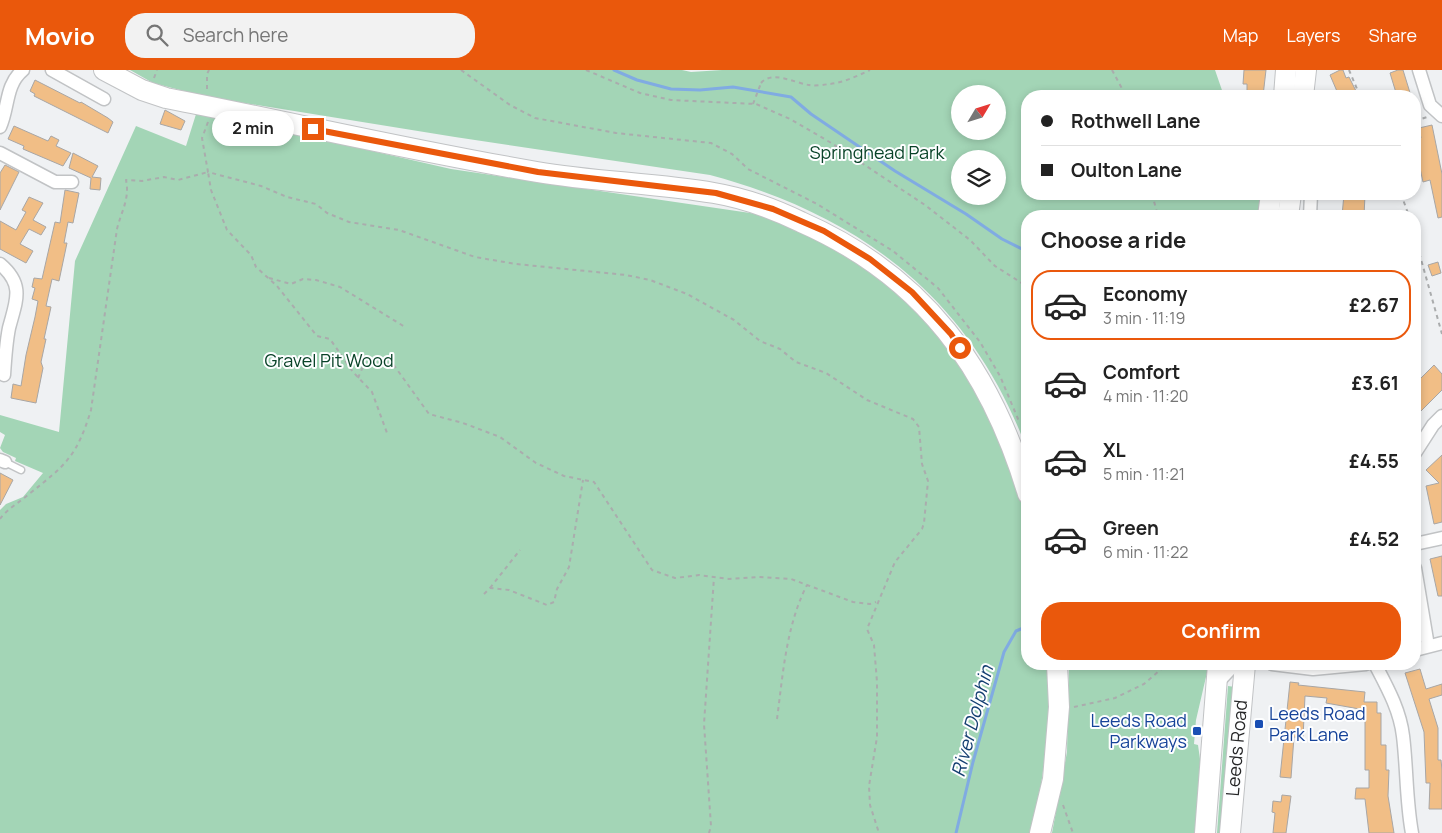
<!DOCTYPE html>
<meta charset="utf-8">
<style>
body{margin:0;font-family:Manrope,sans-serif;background:#f2f2f2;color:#222;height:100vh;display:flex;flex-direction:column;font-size:19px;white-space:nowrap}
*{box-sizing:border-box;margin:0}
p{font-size:16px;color:#767676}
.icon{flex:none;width:28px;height:28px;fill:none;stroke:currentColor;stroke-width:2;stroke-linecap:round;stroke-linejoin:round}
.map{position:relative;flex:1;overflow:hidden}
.side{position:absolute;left:1021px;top:140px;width:400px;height:460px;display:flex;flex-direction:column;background:#fff;border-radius:20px;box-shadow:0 2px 8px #0003}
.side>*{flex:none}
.hud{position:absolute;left:1021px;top:20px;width:400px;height:110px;border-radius:20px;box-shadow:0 2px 8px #0003;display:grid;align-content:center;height:110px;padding:0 20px;background:#fff}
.needle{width:32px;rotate:52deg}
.buttons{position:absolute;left:951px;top:15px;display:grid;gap:10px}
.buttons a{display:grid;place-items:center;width:55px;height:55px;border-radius:50%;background:#fff;box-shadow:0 2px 8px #0003;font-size:25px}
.end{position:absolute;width:22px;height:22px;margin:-11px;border:6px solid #ea580c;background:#fff;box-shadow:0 0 0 2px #fff}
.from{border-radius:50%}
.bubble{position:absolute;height:35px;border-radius:18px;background:#fff;box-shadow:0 2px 8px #0003;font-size:16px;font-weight:700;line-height:35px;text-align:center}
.hud b{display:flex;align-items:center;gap:18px;height:48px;font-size:19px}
.hud b+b{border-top:1px solid #e0e0e0}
.hud i{width:12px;height:12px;background:#222}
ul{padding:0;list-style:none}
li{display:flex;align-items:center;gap:15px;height:70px;margin:0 10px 8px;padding:0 10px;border:2px solid transparent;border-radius:20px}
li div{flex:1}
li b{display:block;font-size:19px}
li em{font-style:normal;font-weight:700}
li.current{border-color:#ea580c}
li>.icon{width:45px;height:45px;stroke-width:1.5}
h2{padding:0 20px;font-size:22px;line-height:60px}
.button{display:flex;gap:10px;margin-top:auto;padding:10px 20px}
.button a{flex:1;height:58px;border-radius:20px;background:#ea580c;color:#fff;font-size:20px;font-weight:700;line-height:58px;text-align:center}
header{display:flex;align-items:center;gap:30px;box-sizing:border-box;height:70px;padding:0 25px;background:#ea580c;color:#fff}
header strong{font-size:24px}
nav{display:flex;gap:28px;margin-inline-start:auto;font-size:18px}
.search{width:350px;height:45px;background:#f2f2f2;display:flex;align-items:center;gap:12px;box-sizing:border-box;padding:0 18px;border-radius:20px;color:#767676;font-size:19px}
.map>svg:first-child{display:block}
.green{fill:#a3d5b6;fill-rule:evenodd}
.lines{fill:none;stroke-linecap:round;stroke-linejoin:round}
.stream{stroke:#80abe2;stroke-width:3}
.building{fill:#f1be86;stroke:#a8a6a5}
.service-casing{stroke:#c1c3c5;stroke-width:9}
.minor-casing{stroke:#c1c3c5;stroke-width:15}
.primary-casing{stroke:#c1c3c5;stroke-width:22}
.path{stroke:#aaacad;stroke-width:2;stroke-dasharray:4 4;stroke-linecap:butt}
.service{stroke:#fff;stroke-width:6}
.minor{stroke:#fff;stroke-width:12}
.primary{stroke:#fff;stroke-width:20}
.path-bridge{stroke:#aaacad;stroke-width:2;stroke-dasharray:4 4;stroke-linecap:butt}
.route{stroke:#ea580c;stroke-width:6}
.transit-dot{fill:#1a4fb4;stroke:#fdfeff;stroke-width:2}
.labels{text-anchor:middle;stroke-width:4;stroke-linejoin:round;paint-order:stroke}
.park-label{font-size:18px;fill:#094328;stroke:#fdfeff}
.transit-label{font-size:18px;fill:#164399;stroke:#fdfeff;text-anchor:start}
.street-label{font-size:18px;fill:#272728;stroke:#fdfeff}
.water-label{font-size:19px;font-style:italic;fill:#133e70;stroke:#fdfeff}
</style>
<header>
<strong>Movio</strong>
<div class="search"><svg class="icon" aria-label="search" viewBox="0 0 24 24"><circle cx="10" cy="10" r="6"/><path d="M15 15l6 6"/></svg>Search here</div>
<nav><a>Map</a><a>Layers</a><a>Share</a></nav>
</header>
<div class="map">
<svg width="1442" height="763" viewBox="0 0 1442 763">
<rect width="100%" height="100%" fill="#eff1f3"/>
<g class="green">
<path d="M 130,0 L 682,0 L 691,2 L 722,0 L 1215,0 L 1224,26 L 1028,26 L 1028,124 L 1264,124 L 1262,146 L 1028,146 L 1027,381 C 1020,359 1009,337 998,316 C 935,201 833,138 710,105 L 455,67 L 207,27 L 153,13 ZM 960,24 L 998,24 L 998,61 L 960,61 ZM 960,89 L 998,89 L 998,126 L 960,126 Z"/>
<path d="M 197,41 L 451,99 L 757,144 L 805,162 L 843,182 L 912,234 L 947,273 L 990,346 L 1027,449 L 1028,594 L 1049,594 C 1051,652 1044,707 1032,763 L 0,763 L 0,440 L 6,434 L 23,427 L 43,403 L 15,391 L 16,388 L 3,382 L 0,378 L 5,365 L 0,362 L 0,345 L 59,362 L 75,191 L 136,56 L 186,76 Z"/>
<path d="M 1069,594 L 1209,594 L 1196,650 L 1194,674 L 1198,675 L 1202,703 L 1198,763 L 1052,763 L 1067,682 Z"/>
<path d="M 1228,616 L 1235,617 L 1223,763 L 1217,763 Z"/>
</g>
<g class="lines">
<g class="stream">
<path d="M 614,0 L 637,10 L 671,19 L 700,20 L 733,17 L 791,27 L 811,44 L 895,101 L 966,144 L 1002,169 L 1028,182"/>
<path d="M 956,763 L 973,692 L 1004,582 L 1016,561 L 1028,556"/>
</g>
</g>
<g class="building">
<path d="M 1244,0 L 1266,0 L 1263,26 L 1247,26 L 1247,14 L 1243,14 Z"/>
<path d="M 1340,0 L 1343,0 L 1346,8 L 1349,7 L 1357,23 L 1350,26 L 1339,26 L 1330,5 Z"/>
<path d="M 1398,0 L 1403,0 L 1411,26 L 1397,26 L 1390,3 Z"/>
<path d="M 35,10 L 80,33 L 81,32 L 108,48 L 113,52 L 108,63 L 34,26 L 35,24 L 30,21 Z"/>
<path d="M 165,40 L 185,51 L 181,60 L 160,54 Z"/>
<path d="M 1432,55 L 1442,104 L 1442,147 L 1438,148 L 1430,110 L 1423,112 L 1418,89 L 1415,90 L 1415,69 L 1421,68 L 1419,58 Z"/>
<path d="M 14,56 L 48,71 L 51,66 L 59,70 L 56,76 L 71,83 L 63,96 L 23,79 L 24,76 L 8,69 Z"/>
<path d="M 73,83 L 98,96 L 92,107 L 101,108 L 100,120 L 90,119 L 91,108 L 69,98 Z"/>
<path d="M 5,95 L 19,102 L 0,140 L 0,103 Z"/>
<path d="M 65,120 L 79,123 L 73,153 L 68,152 L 64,173 L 67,173 L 59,211 L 52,209 L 46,236 L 51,237 L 44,269 L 46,269 L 41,292 L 43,298 L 36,333 L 11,328 L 13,314 L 21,316 L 26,285 L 35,247 L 38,231 L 32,229 L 35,218 L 32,217 L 34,208 L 42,209 L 55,152 L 60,153 Z"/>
<path d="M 1344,124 L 1365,125 L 1364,146 L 1342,146 Z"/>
<path d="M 29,127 L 43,133 L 33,150 L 46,157 L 41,165 L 29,159 L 20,174 L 33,181 L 26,193 L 0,179 L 0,151 L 16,160 L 26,142 L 22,140 Z"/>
<path d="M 1438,192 L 1441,203 L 1432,206 L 1428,195 Z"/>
<path d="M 1434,295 L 1442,304 L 1442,320 L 1415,347 L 1415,314 Z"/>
<path d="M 1442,385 L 1442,452 L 1434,454 L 1426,416 L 1439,413 L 1426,400 Z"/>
<path d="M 0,403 L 13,410 L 0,435 Z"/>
<path d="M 1442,486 L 1442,526 L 1438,526 L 1430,489 Z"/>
<path d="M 1420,599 L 1426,619 L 1442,614 L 1442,625 L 1429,629 L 1438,658 L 1438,690 L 1441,690 L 1442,700 L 1442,739 L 1429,739 L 1430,713 L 1426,713 L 1424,662 L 1405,603 Z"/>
<path d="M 1290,612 L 1299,613 L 1298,615 L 1365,622 L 1364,632 L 1377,632 L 1377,643 L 1381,643 L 1381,675 L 1386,675 L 1386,700 L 1389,700 L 1388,726 L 1394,763 L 1369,763 L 1365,729 L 1355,729 L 1356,718 L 1369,718 L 1369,700 L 1365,700 L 1365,640 L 1326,633 L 1327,628 L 1305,626 L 1303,668 L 1294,667 L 1291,708 L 1280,707 Z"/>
<path d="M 1282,725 L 1291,726 L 1286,763 L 1273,763 L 1275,743 L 1272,742 L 1273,731 L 1281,732 Z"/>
</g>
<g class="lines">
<defs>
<path id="service" d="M 5,392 L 21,400"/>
<g id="minor">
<path d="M 52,0 L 104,29"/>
<path d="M 1419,0 L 1430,35 L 1442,46"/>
<path d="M 0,57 C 9,37 5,15 23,0"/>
<path d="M 0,83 L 55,112 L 72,112"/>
<path d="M 1310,146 L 1311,124"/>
<path d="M 0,194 C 25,215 16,231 9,258 C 6,273 5,289 4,305"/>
<path d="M 1415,383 L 1433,355 L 1442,346"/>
<path d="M 0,390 L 5,392"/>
<path d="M 1415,474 L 1442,468"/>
<path d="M 1415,498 L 1428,576"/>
<path d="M 1415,580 L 1442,573"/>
<path d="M 1272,594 L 1313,599 L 1366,594"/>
<path d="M 1375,594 C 1387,617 1400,640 1403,666 C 1407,698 1406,731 1412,763"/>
<path d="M 1217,613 L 1235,594"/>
</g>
<g id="primary">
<path d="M 104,0 L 142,20 L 166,28 C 290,52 413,81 537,102 C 595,112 656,113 714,123 C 744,128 774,139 801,152 C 924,206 990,298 1028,424"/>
<path d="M 1284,26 L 1286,0"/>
<path d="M 1303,26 L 1306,0"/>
<path d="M 1268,146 L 1271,124"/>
<path d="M 1288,146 L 1291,124"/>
<path d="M 1040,763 L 1053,709 L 1059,637 L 1057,594"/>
<path d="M 1205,763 L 1218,594"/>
<path d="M 1230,763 L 1245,594"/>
</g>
</defs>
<use href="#service" class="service-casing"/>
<use href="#minor" class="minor-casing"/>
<use href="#primary" class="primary-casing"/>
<g class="path">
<path d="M 461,0 L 510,35 L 535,48 L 616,63 L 711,73 L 732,84 L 748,99 L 817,134 L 893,181 L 938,218 L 980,272 L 1000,306 L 1018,349 L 1028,356"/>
<path d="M 586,0 L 640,23 L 671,30 L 756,34 L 790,49 L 833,74 L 925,135 L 970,170 L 995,196 L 1028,217"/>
<path d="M 1112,0 L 1126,26"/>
<path d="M 1349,0 L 1360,26"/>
<path d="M 154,8 L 157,0"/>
<path d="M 761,13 C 772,0 795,13 809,15 C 815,16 823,15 829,14 C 843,13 857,6 870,0"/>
<path d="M 207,19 L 207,4 L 209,0"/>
<path d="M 1415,51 L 1427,47"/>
<path d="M 208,52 L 202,68 L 208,102 L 261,116 L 287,127 L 316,134 L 327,143 L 349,152 L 399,160 L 475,187 L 516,194 L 626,205 L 650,210 L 687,224 L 734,250 L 760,271 L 780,279 L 796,292 L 826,303 L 867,330 L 913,349 L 919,357 L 922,394 L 928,411 L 924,453 L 922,459 L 895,492 L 867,559 L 874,575 L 877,612 L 877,667 L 869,716 L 870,735 L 879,763"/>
<path d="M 1152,124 L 1158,146"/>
<path d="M 1401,124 L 1409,146"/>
<path d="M 1415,168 L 1442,264"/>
<path d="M 269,208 L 291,214 L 303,209 L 316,210 L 340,217 L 405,257"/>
<path d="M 346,292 L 393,294 L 429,344 L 463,353 L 500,367 L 536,393 L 564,406 L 594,412 L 652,500 L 675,508 L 699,505 L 729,509 L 759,507 L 791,509 L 853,532 L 870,534 L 876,532"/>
<path d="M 358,308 L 365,292"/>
<path d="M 0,449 C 7,439 20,432 29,424 C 66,395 77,386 91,340 L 117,159 C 121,142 130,129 126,110 L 142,111 L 164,107 L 178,110 L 208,102 L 211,120 L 227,160 L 251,185 L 256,197 L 277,216 L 317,266 L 330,269 L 353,302 L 372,322 L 387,363"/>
<path d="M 490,518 L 520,480"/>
<path d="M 484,524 L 490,518 L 509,520 L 547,535 L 554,532 L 557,519 L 569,497 L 583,410"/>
<path d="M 1074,637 L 1115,628 L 1144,614 L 1167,594"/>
<path d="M 777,649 C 783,604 786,556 807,515"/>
<path d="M 1063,735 L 1073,763"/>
<path d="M 709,763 L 711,756 L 704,654 L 714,507"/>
</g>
<use href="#service" class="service"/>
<use href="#minor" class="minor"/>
<use href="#primary" class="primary"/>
<path class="path-bridge" d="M 753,34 L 761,13"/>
</g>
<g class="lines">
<path class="route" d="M 313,59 L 538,102 L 716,123 L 773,139 L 824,161 L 870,189 L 912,222 L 951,264 L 960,278"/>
</g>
<g class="transit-dot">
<rect x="1254" y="649" width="10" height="10" rx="2.5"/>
<rect x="1192" y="656" width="10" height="10" rx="2.5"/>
</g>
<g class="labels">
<g class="park-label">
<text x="877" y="89">Springhead Park</text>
<text x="329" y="297">Gravel Pit Wood</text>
</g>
<g class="transit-label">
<text x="1269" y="650">Leeds Road<tspan x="1269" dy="21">Park Lane</tspan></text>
<text x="1187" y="657" text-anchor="end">Leeds Road<tspan x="1187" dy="21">Parkways</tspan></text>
</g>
<g class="street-label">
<text transform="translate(1237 678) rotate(-85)" y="6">Leeds Road</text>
</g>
<g class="water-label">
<text transform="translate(972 651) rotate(-75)" y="7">River Dolphin</text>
</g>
</g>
</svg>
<div class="buttons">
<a><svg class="needle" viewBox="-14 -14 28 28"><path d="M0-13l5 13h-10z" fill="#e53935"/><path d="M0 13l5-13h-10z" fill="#767676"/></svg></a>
<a><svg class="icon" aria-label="layers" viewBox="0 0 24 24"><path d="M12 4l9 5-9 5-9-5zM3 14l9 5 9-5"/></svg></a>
</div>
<i class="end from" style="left:960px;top:278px"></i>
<i class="end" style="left:313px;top:59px"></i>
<div class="bubble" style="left:212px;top:41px;width:82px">2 min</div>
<div class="hud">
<b><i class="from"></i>Rothwell Lane</b>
<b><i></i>Oulton Lane</b>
</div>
<section class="side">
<h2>Choose a ride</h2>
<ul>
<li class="current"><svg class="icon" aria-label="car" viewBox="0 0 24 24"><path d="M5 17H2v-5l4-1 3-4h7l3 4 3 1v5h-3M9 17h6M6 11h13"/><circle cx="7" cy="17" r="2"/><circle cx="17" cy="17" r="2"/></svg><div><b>Economy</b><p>3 min · 11:19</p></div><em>£2.67</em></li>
<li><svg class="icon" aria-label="car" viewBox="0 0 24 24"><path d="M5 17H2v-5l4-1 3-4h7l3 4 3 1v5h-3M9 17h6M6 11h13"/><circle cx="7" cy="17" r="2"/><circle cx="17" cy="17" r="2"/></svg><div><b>Comfort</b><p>4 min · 11:20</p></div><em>£3.61</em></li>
<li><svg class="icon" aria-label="car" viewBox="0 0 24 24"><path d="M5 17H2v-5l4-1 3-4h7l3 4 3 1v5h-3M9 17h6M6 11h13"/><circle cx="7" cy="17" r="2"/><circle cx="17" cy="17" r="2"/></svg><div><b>XL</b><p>5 min · 11:21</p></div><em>£4.55</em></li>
<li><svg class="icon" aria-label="car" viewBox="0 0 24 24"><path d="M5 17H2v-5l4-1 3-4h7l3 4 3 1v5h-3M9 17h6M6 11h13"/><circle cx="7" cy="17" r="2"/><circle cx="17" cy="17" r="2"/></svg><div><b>Green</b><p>6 min · 11:22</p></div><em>£4.52</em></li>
</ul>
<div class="button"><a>Confirm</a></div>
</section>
</div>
